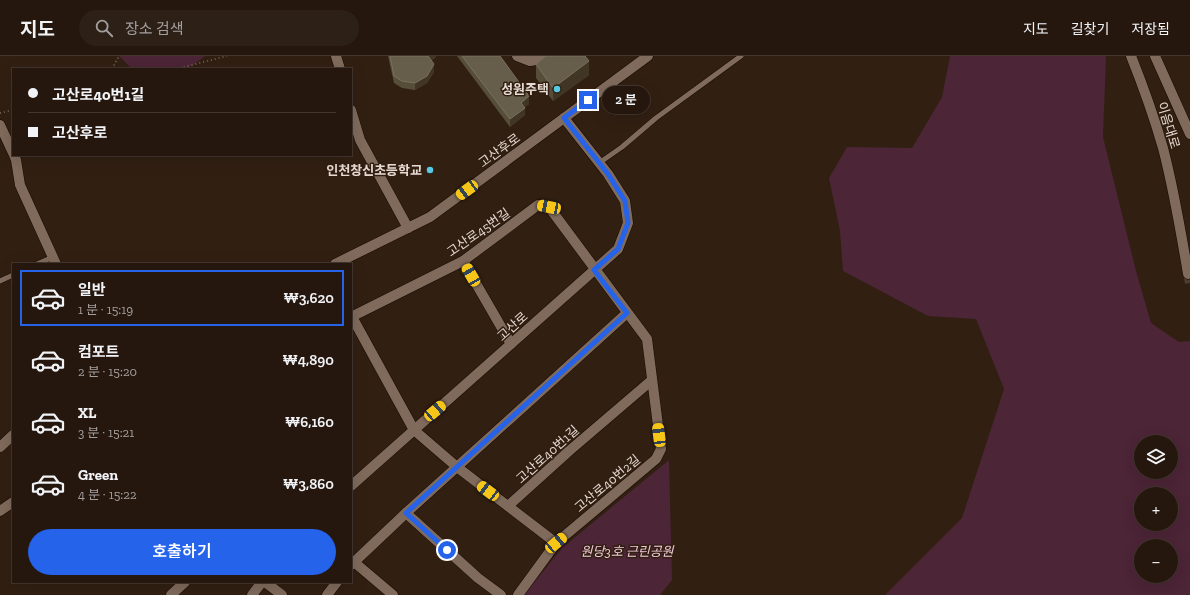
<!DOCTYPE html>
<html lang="ko">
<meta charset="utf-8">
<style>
body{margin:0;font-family:"Zilla Slab","Noto Sans KR",serif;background:#2d2017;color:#f1f3f6;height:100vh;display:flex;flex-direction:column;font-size:15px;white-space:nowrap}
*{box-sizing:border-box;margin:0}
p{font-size:13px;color:#a39f9e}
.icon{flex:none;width:22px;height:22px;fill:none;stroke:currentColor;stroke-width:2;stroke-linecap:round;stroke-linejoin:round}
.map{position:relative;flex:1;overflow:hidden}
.panel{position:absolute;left:12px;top:207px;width:340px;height:320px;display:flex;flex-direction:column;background:#25170e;border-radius:0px;box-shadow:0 4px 16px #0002,0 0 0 1px #42362e}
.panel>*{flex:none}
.banner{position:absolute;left:12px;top:12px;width:340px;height:88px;border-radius:0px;box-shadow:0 4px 16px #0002,0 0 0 1px #42362e;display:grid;align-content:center;height:88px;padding:0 16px;background:#25170e}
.fabs{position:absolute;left:1134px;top:379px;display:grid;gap:8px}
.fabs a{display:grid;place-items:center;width:44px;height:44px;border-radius:50%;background:#25170e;box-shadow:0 4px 16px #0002,0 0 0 1px #42362e;font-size:20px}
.end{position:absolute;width:18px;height:18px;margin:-9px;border:5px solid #2563eb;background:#fff;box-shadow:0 0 0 2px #fff}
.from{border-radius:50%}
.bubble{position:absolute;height:28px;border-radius:14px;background:#25170e;box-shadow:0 4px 16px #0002,0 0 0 1px #42362e;font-size:13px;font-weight:600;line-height:28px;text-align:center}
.car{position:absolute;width:12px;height:24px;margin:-12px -6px;border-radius:5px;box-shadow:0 0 3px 1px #0007;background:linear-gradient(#f5c518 24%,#345 0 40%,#f5c518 0 76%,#345 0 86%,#f5c518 0)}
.banner b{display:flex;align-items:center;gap:14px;height:38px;font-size:15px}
.banner b+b{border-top:1px solid #42362e}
.banner i{width:10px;height:10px;background:#f1f3f6}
ul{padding:7px 0 0;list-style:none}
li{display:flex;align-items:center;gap:12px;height:56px;margin:0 8px 6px;padding:0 8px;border:2px solid transparent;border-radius:0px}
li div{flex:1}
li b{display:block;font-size:15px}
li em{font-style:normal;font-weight:600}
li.on{border-color:#2563eb}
li>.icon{width:36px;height:36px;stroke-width:1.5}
.cta{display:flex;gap:8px;margin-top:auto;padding:8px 16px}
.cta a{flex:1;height:46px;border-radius:24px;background:#2563eb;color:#fff;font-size:16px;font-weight:600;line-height:46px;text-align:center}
header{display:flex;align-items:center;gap:24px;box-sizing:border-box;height:56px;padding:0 20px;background:#25170e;border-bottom:1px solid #42362e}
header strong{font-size:19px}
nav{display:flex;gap:22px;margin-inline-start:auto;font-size:14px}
.search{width:280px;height:36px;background:#2d2017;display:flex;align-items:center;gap:10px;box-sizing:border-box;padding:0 14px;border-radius:22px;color:#a39f9e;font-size:15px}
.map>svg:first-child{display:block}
.green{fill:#4c2537;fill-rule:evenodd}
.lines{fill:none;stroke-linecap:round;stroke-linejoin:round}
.secondary-tunnel{stroke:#4c3b2f;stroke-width:10;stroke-dasharray:10 5;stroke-linecap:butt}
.lane-casing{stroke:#180901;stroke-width:6}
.street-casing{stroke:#180901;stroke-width:11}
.secondary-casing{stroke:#180901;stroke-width:11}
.path{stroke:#716156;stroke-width:2;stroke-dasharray:1 3;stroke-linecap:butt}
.lane{stroke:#7f6a5b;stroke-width:5}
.street{stroke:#7f6a5b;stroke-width:10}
.secondary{stroke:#7f6a5b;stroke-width:10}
.wall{fill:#574e39}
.shaded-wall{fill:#413523}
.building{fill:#665e4a;stroke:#7a715f}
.route{stroke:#2563eb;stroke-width:5}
.poi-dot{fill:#57c9e2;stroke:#311f12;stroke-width:1.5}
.labels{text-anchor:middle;stroke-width:3;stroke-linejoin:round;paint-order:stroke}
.poi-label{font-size:13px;font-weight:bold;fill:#e7dad2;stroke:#311f12;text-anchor:end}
.street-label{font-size:13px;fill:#e7dad2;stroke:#311f12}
.park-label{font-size:13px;font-style:italic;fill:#f3cbdb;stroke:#311f12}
</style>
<header>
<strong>지도</strong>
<div class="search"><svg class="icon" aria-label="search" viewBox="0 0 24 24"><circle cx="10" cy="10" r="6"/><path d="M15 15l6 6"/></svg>장소 검색</div>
<nav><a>지도</a><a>길찾기</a><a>저장됨</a></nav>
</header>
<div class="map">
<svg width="1190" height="539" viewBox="0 0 1190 539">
<rect width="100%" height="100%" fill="#311f12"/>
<g class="green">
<path d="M 119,0 L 205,0 L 192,10 L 182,13 L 132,13 Z"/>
<path d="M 950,0 L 1106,0 L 1103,81 L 1136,215 L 1151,267 L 1179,286 L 1190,285 L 1190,539 L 885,539 L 962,462 L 1004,333 L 976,263 L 928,260 L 843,215 L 840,175 L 829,122 L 847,91 L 912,92 L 942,41 ZM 1141,386 L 1171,386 L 1171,416 L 1141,416 ZM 1141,438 L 1171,438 L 1171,468 L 1141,468 ZM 1141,490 L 1171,490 L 1171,520 L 1141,520 Z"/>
<path d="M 669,404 L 672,524 L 660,539 L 524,539 L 562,492 Z"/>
</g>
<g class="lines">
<path class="secondary-tunnel" d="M 1188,218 L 1190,227"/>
<defs>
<g id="lane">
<path d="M 599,107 L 622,91 L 656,62 L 741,0"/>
<path d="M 37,208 L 53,201"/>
<path d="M 0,225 L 13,219"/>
</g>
<g id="street">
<path d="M 336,0 L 340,13"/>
<path d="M 517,0 L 530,5 L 548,2 L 550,0"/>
<path d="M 351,54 L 360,84 L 408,172"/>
<path d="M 0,69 L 13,97"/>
<path d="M 14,99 L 16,104 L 20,129 L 56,208"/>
<path d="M 463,205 L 511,288"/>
<path d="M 351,259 L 414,374 L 457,411 L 556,487"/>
<path d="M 351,261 L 463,205 L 538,149 L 549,151 L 647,283 L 661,393 L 656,403 L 556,487 L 518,539"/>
<path d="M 351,430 L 618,193 L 628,167 L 625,145 L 608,118 L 564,62"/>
<path d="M 508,450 L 569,395 L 652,324"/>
<path d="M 0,455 L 13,446"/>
<path d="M 406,457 L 478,522 L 501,539"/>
<path d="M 354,506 L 393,539"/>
<path d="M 351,509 L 406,457 L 627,257"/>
<path d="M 265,526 L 282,539"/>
<path d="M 171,539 L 185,526"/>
<path d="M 252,539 L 262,526"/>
<path d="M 327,539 L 337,526"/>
</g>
<g id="secondary">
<path d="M 1131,0 C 1143,30 1154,61 1163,92 C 1174,134 1181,176 1188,218"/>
<path d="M 1155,0 L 1190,78"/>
<path d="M 335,208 L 430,161 L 648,0"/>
<path d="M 0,391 L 13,379"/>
</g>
</defs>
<use href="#lane" class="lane-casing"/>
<use href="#street" class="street-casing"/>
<use href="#secondary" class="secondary-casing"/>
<g class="path">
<path d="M 112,13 L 119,0"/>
<path d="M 176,13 L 227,0"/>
<path d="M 0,57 L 13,54"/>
</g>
<use href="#lane" class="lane"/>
<use href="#street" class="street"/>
<use href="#secondary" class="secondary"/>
</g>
<g class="wall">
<path d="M 388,0 L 436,0 L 436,1 L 431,5 L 434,16 L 427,27 L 415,34 L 402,32 L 394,27 Z"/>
<path d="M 457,0 L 500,0 L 529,48 L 525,51 L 525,59 L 510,71 Z"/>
<path d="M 536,8 L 589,19 L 553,45 L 536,22 Z"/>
</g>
<g class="shaded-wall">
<path d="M 428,0 L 436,0 L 436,1 L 427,8 Z"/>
<path d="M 589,5 L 589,19 L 553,45 L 553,32 Z"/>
<path d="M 434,8 L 434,16 L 427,27 L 415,34 L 415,27 Z"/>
<path d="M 529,40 L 529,48 L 521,54 L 521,47 Z"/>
<path d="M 525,52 L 525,59 L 510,71 L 510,63 Z"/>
</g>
<g class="building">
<path d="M 390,0 L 428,0 L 434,8 L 427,20 L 415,27 L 402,25 L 394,20 Z"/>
<path d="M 462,0 L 500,0 L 529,40 L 521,47 L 525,52 L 510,63 Z"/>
<path d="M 546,0 L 585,0 L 589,5 L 553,32 L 536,8 Z"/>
</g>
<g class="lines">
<path class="route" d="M 447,494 L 406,457 L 627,257 L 594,214 L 618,193 L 628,167 L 625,145 L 608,118 L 564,62 L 588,44"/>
</g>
<g class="poi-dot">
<circle cx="557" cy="33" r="4"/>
<circle cx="430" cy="114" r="4"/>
</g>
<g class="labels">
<g class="poi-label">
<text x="549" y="38">성원주택</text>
<text x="422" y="119">인천창신초등학교</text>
</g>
<g class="street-label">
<text transform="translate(1169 69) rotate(73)" y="5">이음대로</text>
<text transform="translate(499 94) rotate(-36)" y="5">고산후로</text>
<text transform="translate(478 176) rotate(-35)" y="5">고산로45번길</text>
<text transform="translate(512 270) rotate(-42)" y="5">고산로</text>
<text transform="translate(547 398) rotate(-42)" y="5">고산로40번1길</text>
<text transform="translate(607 427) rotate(-40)" y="5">고산로40번2길</text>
</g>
<g class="park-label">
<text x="627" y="500">원당3호 근린공원</text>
</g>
</g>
</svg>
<div class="fabs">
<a><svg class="icon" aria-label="layers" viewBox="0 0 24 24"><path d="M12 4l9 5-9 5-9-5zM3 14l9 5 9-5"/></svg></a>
<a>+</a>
<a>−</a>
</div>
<i class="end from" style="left:447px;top:494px"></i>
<i class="end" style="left:588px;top:44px"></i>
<div class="bubble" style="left:602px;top:30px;width:48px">2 분</div>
<i class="car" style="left:467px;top:134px;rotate:234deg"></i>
<i class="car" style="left:549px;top:151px;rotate:281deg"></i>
<i class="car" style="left:471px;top:219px;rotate:330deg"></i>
<i class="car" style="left:435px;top:355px;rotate:49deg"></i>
<i class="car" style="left:659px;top:379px;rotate:353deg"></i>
<i class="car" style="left:488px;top:435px;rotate:307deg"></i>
<i class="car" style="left:556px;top:487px;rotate:50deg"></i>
<div class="banner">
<b><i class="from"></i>고산로40번1길</b>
<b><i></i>고산후로</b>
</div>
<section class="panel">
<ul>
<li class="on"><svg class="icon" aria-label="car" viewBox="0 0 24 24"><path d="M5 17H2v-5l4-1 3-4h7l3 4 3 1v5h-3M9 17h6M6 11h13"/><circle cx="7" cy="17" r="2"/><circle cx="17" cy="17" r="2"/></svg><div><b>일반</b><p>1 분 · 15:19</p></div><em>₩3,620</em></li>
<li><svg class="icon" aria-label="car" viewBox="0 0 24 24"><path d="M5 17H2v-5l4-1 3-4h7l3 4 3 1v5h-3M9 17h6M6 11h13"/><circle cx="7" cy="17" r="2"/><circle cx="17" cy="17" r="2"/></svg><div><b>컴포트</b><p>2 분 · 15:20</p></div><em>₩4,890</em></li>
<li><svg class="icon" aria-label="car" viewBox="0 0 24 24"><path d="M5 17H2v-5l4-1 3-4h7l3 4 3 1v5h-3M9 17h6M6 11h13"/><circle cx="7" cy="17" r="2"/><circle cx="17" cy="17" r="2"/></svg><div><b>XL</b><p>3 분 · 15:21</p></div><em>₩6,160</em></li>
<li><svg class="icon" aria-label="car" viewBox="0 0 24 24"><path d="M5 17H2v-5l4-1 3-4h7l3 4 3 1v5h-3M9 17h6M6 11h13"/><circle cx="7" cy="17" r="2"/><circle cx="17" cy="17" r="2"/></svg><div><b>Green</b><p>4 분 · 15:22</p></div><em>₩3,860</em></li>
</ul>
<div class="cta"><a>호출하기</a></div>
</section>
</div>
